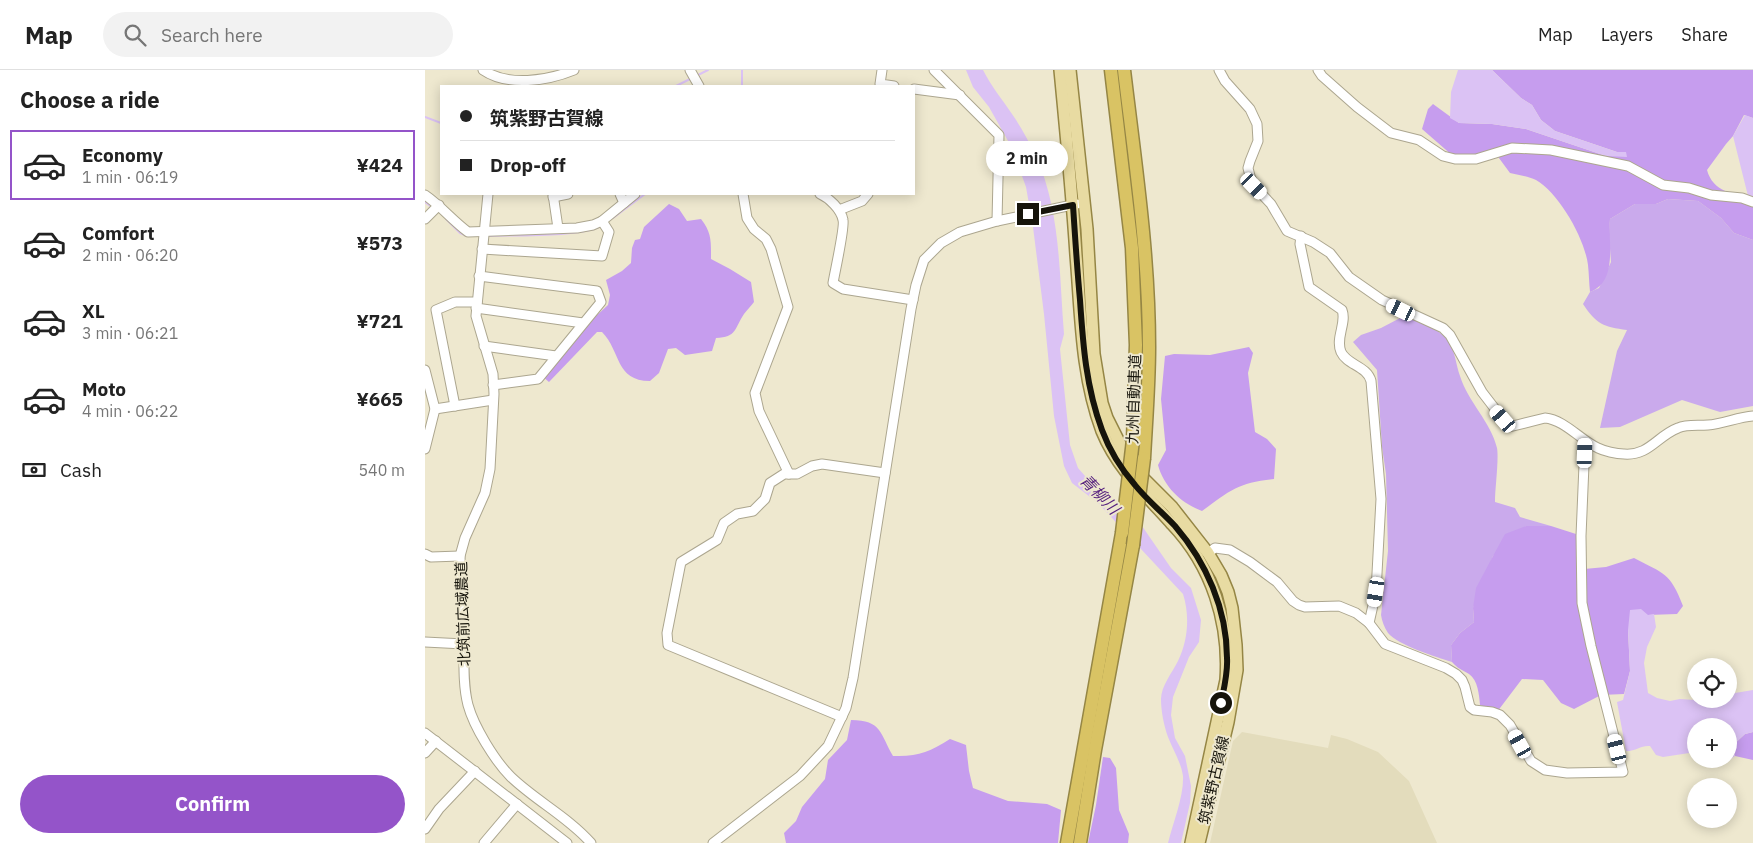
<!DOCTYPE html>
<meta charset="utf-8">
<style>
body{margin:0;font-family:"IBM Plex Sans","Noto Sans JP",sans-serif;background:#f2f2f2;color:#222;height:100vh;display:flex;flex-direction:column;font-size:19px;white-space:nowrap}
*{box-sizing:border-box;margin:0}
p{font-size:16px;color:#767676}
.icon{flex:none;width:28px;height:28px;fill:none;stroke:currentColor;stroke-width:2;stroke-linecap:round;stroke-linejoin:round}
.map{position:relative;flex:1;overflow:hidden}
.sheet{display:flex;flex-direction:column;background:#fff;width:425px}
.sheet>*{flex:none}
.guide{position:absolute;left:15px;top:15px;width:475px;height:110px;border-radius:0px;box-shadow:0 2px 12px #0003;display:grid;align-content:center;height:110px;padding:0 20px;background:#fff}
.fabs{position:absolute;left:1262px;top:588px;display:grid;gap:10px}
.fabs a{display:grid;place-items:center;width:50px;height:50px;border-radius:50%;background:#fff;box-shadow:0 2px 12px #0003;font-size:25px}
.end{position:absolute;width:22px;height:22px;margin:-11px;border:6px solid #16140b;background:#fff;box-shadow:0 0 0 2px #fff}
.from{border-radius:50%}
.bubble{position:absolute;height:35px;border-radius:18px;background:#fff;box-shadow:0 2px 12px #0003;font-size:16px;font-weight:700;line-height:35px;text-align:center}
.car{position:absolute;width:15px;height:30px;margin:-15px -8px;border-radius:6px;box-shadow:0 0 4px 1px #0007;background:linear-gradient(#fff 24%,#345 0 40%,#fff 0 76%,#345 0 86%,#fff 0)}
.guide b{display:flex;align-items:center;gap:18px;height:48px;font-size:19px}
.guide b+b{border-top:1px solid #e0e0e0}
.guide i{width:12px;height:12px;background:#222}
ul{padding:0;list-style:none}
li{display:flex;align-items:center;gap:15px;height:70px;margin:0 10px 8px;padding:0 10px;border:2px solid transparent;border-radius:0px}
li div{flex:1}
li b{display:block;font-size:19px}
li em{font-style:normal;font-weight:700}
li.current{border-color:#9454c9}
li>.icon{width:45px;height:45px;stroke-width:1.5}
h2{padding:0 20px;font-size:22px;line-height:60px}
.pay{display:flex;align-items:center;gap:12px;height:55px;padding:0 20px;font-size:19px}
.pay p{margin-inline-start:auto}
.primary-button{display:flex;gap:10px;margin-top:auto;padding:10px 20px}
.primary-button a{flex:1;height:58px;border-radius:30px;background:#9454c9;color:#fff;font-size:20px;font-weight:700;line-height:58px;text-align:center}
header{display:flex;align-items:center;gap:30px;box-sizing:border-box;height:70px;padding:0 25px;background:#fff;border-bottom:1px solid #e0e0e0}
header strong{font-size:24px}
nav{display:flex;gap:28px;margin-inline-start:auto;font-size:18px}
.search{width:350px;height:45px;background:#f2f2f2;display:flex;align-items:center;gap:12px;box-sizing:border-box;padding:0 18px;border-radius:28px;color:#767676;font-size:19px}
main{display:flex;flex:1;min-height:0}
.map>svg:first-child{display:block}
.built{fill:#e3dcbc}
.green{fill:#caaaec}
.forest{fill:#c69dee}
.water{fill:#dbc2f4}
.lines{fill:none;stroke-linecap:round;stroke-linejoin:round}
.stream{stroke:#dbc2f4;stroke-width:2}
.minor-casing{stroke:#aca68f;stroke-width:11}
.major-casing{stroke:#958645;stroke-width:14}
.highway-casing{stroke:#958645;stroke-width:15}
.minor{stroke:#fff;stroke-width:9}
.major{stroke:#e8dba2;stroke-width:11}
.highway{stroke:#d9c364;stroke-width:12}
.highway-bridge-casing{stroke:#958645;stroke-width:15;stroke-linecap:butt}
.highway-bridge{stroke:#d9c364;stroke-width:12}
.route{stroke:#16140b;stroke-width:6}
.labels{text-anchor:middle;stroke-width:4;stroke-linejoin:round;paint-order:stroke}
.street-label{font-size:15px;fill:#16140b;stroke:#eee8cf}
.water-label{font-size:16px;font-style:italic;fill:#57217f;stroke:#eee8cf}
</style>
<header>
<strong>Map</strong>
<div class="search"><svg class="icon" aria-label="search" viewBox="0 0 24 24"><circle cx="10" cy="10" r="6"/><path d="M15 15l6 6"/></svg>Search here</div>
<nav><a>Map</a><a>Layers</a><a>Share</a></nav>
</header>
<main>
<section class="sheet">
<h2>Choose a ride</h2>
<ul>
<li class="current"><svg class="icon" aria-label="car" viewBox="0 0 24 24"><path d="M5 17H2v-5l4-1 3-4h7l3 4 3 1v5h-3M9 17h6M6 11h13"/><circle cx="7" cy="17" r="2"/><circle cx="17" cy="17" r="2"/></svg><div><b>Economy</b><p>1 min · 06:19</p></div><em>¥424</em></li>
<li><svg class="icon" aria-label="car" viewBox="0 0 24 24"><path d="M5 17H2v-5l4-1 3-4h7l3 4 3 1v5h-3M9 17h6M6 11h13"/><circle cx="7" cy="17" r="2"/><circle cx="17" cy="17" r="2"/></svg><div><b>Comfort</b><p>2 min · 06:20</p></div><em>¥573</em></li>
<li><svg class="icon" aria-label="car" viewBox="0 0 24 24"><path d="M5 17H2v-5l4-1 3-4h7l3 4 3 1v5h-3M9 17h6M6 11h13"/><circle cx="7" cy="17" r="2"/><circle cx="17" cy="17" r="2"/></svg><div><b>XL</b><p>3 min · 06:21</p></div><em>¥721</em></li>
<li><svg class="icon" aria-label="car" viewBox="0 0 24 24"><path d="M5 17H2v-5l4-1 3-4h7l3 4 3 1v5h-3M9 17h6M6 11h13"/><circle cx="7" cy="17" r="2"/><circle cx="17" cy="17" r="2"/></svg><div><b>Moto</b><p>4 min · 06:22</p></div><em>¥665</em></li>
</ul>
<div class="pay"><svg class="icon" aria-label="cash" viewBox="0 0 24 24"><path d="M3 7h18v10H3z"/><circle cx="12" cy="12" r="2"/></svg>Cash<p>540 m</p></div>
<div class="primary-button"><a>Confirm</a></div>
</section>
<div class="map">
<svg width="1328" height="773" viewBox="0 0 1328 773">
<rect width="100%" height="100%" fill="#eee8cf"/>
<path class="built" d="M 817,662 L 903,678 L 906,665 L 922,669 L 953,682 L 984,711 L 1012,773 L 785,773 L 808,671 Z"/>
<g class="green">
<path d="M 1243,129 L 1273,131 L 1296,148 L 1309,163 L 1328,170 L 1328,336 L 1295,342 L 1257,330 L 1195,357 L 1175,358 L 1192,281 L 1202,260 C 1179,257 1171,254 1158,234 L 1165,222 L 1174,218 L 1186,192 L 1184,165 L 1185,149 L 1210,134 L 1231,134 Z"/>
<path d="M 979,246 C 992,250 1014,259 1023,270 C 1030,280 1031,295 1035,306 C 1043,332 1066,352 1072,378 C 1074,389 1070,419 1070,432 L 1090,438 L 1095,447 L 1126,456 L 1101,456 L 1068,486 L 1048,538 L 1049,552 L 1035,563 L 1026,575 L 1027,592 C 1011,587 973,575 963,563 C 959,557 957,551 956,545 L 963,481 L 961,404 L 957,377 L 952,300 L 928,272 L 936,265 L 956,258 Z"/>
</g>
<g class="forest">
<path d="M 1067,0 L 1328,0 L 1328,48 L 1319,45 L 1308,66 L 1301,74 L 1282,100 C 1288,122 1308,124 1328,127 L 1328,170 L 1309,163 L 1296,148 L 1273,131 L 1243,129 L 1231,134 L 1210,134 L 1185,149 C 1183,174 1193,211 1165,222 C 1164,213 1164,204 1163,195 C 1160,169 1134,123 1111,110 C 1103,106 1094,105 1085,103 L 1071,84 L 1028,86 L 997,59 L 1003,39 L 1008,34 L 1034,53 L 1067,54 L 1101,59 L 1181,86 L 1201,82 L 1192,82 L 1130,61 L 1116,50 L 1107,35 L 1096,28 Z"/>
<path d="M 244,134 L 254,139 L 262,151 L 276,149 C 287,163 286,172 286,189 L 305,199 L 326,212 L 329,232 C 326,236 322,240 319,244 C 309,259 312,267 291,268 L 287,281 L 260,285 L 251,278 L 243,279 L 234,303 L 225,311 C 190,311 196,281 177,262 L 172,262 L 124,312 L 117,306 L 157,259 L 183,235 L 185,225 L 181,210 L 197,201 L 206,193 L 207,178 L 210,170 L 215,169 L 219,157 Z"/>
<path d="M 824,277 L 828,283 L 823,303 L 830,362 L 842,369 L 851,379 L 849,409 C 814,412 804,421 777,441 C 756,433 739,417 733,395 L 741,380 L 736,329 L 740,286 L 749,284 L 785,285 Z"/>
<path d="M 1101,456 L 1126,456 L 1151,464 L 1157,477 L 1159,499 L 1181,497 L 1209,488 C 1239,504 1245,502 1258,536 L 1252,544 L 1223,545 L 1203,560 L 1205,601 L 1199,624 L 1176,625 L 1149,639 L 1136,633 L 1118,610 L 1097,609 L 1072,642 L 1055,635 C 1054,625 1053,610 1044,604 C 1037,600 1032,598 1027,592 L 1026,575 L 1035,563 L 1049,552 L 1048,538 L 1051,518 L 1068,486 L 1080,464 Z"/>
<path d="M 426,650 C 457,650 455,664 468,686 C 493,687 504,682 525,669 L 541,675 L 544,701 L 548,718 L 583,731 L 622,734 L 636,740 L 633,773 L 361,773 L 359,763 L 371,751 L 377,737 L 400,709 L 403,690 L 422,670 Z"/>
<path d="M 1328,662 L 1328,690 L 1310,686 L 1306,677 L 1320,664 Z"/>
<path d="M 678,687 L 685,688 L 691,698 L 694,740 L 704,764 L 703,773 L 663,773 L 671,735 Z"/>
</g>
<g class="water">
<path d="M 541,0 L 558,0 C 566,16 577,29 587,44 C 596,57 603,70 610,84 C 636,140 634,204 639,264 L 635,279 L 645,375 L 653,398 L 668,415 L 684,425 L 717,456 L 746,498 L 766,518 L 776,550 L 774,572 L 764,587 L 748,627 L 746,645 L 750,668 L 760,686 L 766,716 L 765,733 L 756,773 L 743,773 C 748,753 759,726 758,706 C 756,692 748,680 743,667 C 739,656 736,641 736,629 C 736,616 747,603 753,591 C 763,570 765,546 758,524 L 673,433 L 647,413 L 639,396 L 629,346 L 619,244 L 608,157 L 601,117 L 587,78 L 564,37 L 548,17 Z"/>
<path d="M 1033,0 L 1067,0 L 1096,28 L 1107,35 L 1116,50 L 1130,61 L 1192,82 L 1201,82 L 1202,87 L 1181,86 L 1101,59 L 1067,54 L 1034,53 L 1025,48 L 1026,22 Z"/>
<path d="M 1320,45 L 1328,48 L 1328,127 L 1323,126 L 1308,66 Z"/>
<path d="M 1216,539 L 1223,545 L 1229,544 L 1231,557 L 1222,577 L 1219,593 L 1223,623 L 1232,628 L 1245,631 L 1255,629 L 1270,630 L 1279,633 L 1296,632 L 1299,629 L 1304,629 L 1304,624 L 1328,620 L 1328,662 L 1320,664 L 1306,677 L 1310,686 L 1302,691 L 1296,689 L 1304,689 L 1304,656 L 1271,656 L 1271,682 L 1238,687 L 1231,685 L 1225,676 C 1216,675 1212,681 1201,681 L 1192,632 L 1198,630 L 1205,601 L 1203,560 L 1205,540 Z"/>
</g>
<g class="lines">
<g class="stream">
<path d="M 317,0 L 317,16"/>
<path d="M 271,6 L 283,0"/>
<path d="M 251,16 L 267,8"/>
<path d="M 0,47 L 16,53"/>
<path d="M 0,132 L 8,138"/>
<path d="M 188,148 L 220,124"/>
<path d="M 21,149 L 35,163 L 42,166"/>
<path d="M 62,166 C 86,165 159,167 176,156"/>
</g>
<defs>
<g id="minor">
<path d="M 58,0 C 83,17 122,11 149,0"/>
<path d="M 265,0 L 274,16"/>
<path d="M 457,0 L 455,14 L 469,16"/>
<path d="M 509,0 L 574,65 L 572,151"/>
<path d="M 794,0 L 800,11 L 825,39 L 832,54 L 833,71 L 825,91 L 823,98 L 825,106 L 829,116 L 846,134 L 862,161 L 888,172 L 905,183 L 924,207 L 957,230 L 1018,258 L 1025,265 L 1057,322 L 1084,357 L 1120,348 C 1140,350 1155,370 1173,378 C 1179,381 1191,384 1199,384 C 1224,386 1232,366 1253,358 C 1262,354 1273,356 1283,355 C 1298,354 1313,347 1328,346"/>
<path d="M 893,0 L 897,6 L 932,37 L 966,63 L 994,70 L 1018,86 L 1030,89 L 1051,89 L 1087,78 L 1126,80 L 1203,96 L 1238,115 L 1264,118 L 1286,125 L 1317,128 L 1328,132"/>
<path d="M 489,19 L 535,25"/>
<path d="M 63,124 L 51,246 L 68,304 L 69,324 L 65,399 L 60,423 L 40,468 L 35,486 C 36,515 38,545 39,574 C 39,594 38,616 43,635 C 49,657 70,691 86,707 C 111,731 143,747 166,773"/>
<path d="M 128,124 L 133,158"/>
<path d="M 195,124 L 199,133"/>
<path d="M 318,124 L 322,148 L 329,159 L 341,169 L 346,179 L 363,237 L 330,323 L 334,341 L 364,404"/>
<path d="M 395,124 C 404,128 416,139 418,150 C 420,157 410,201 408,213 L 418,219 L 488,230"/>
<path d="M 0,125 C 16,136 27,150 43,162 L 152,158 L 168,155 L 177,151 L 210,124"/>
<path d="M 128,127 L 143,124"/>
<path d="M 414,140 L 437,131 L 443,124"/>
<path d="M 0,149 L 14,135"/>
<path d="M 876,166 L 875,174 L 884,217 L 917,240 C 922,253 910,268 916,282 C 922,295 942,296 946,311 L 956,429 L 951,522 L 944,553"/>
<path d="M 57,179 L 177,186 L 184,162 L 177,151"/>
<path d="M 54,206 L 172,221 L 176,232 L 113,309 L 68,315"/>
<path d="M 51,238 L 158,253"/>
<path d="M 59,276 L 131,286"/>
<path d="M 0,300 L 10,339 L 0,379"/>
<path d="M 30,336 L 11,240 L 30,232 L 52,232"/>
<path d="M 10,339 L 68,330"/>
<path d="M 783,483 L 790,478 L 805,480 L 825,492 L 852,512 L 868,531 L 874,535 L 880,537 L 914,536 L 931,543 L 944,553 L 960,574 L 1021,598 L 1031,604 L 1037,610 L 1040,617 L 1045,637 L 1049,640 L 1067,642 L 1075,645 L 1085,655 L 1106,691 L 1120,700 L 1142,703 L 1198,702 L 1166,576 L 1157,533 L 1156,466 L 1160,371"/>
<path d="M 0,484 L 6,487 L 35,486"/>
<path d="M 0,572 L 39,574"/>
<path d="M 417,647 L 243,575 L 242,563 L 256,492 L 292,470 L 299,453 L 312,444 L 328,441 L 340,429 L 345,413 L 359,404 L 372,404 L 387,396 L 397,394 L 460,403"/>
<path d="M 0,663 L 142,773"/>
<path d="M 0,683 L 11,671"/>
<path d="M 0,759 L 14,739 L 50,701"/>
<path d="M 59,773 L 92,734"/>
<path d="M 288,773 L 375,706 L 403,676 L 421,638 L 428,608 L 486,239 L 491,215 L 499,190 L 516,173 L 535,162 L 572,151 L 652,134"/>
</g>
<g id="major">
<path d="M 635,0 C 641,62 647,123 651,185 C 656,244 656,305 677,361 C 692,398 721,425 747,454 C 787,496 805,553 801,610 L 766,773"/>
<path d="M 645,0 L 662,159 L 669,284 L 677,333 L 682,348 L 700,384 L 713,403 L 747,437 L 783,483 L 796,505 L 803,522 L 807,538 L 811,575 L 812,600 L 803,652 L 774,773"/>
</g>
<g id="highway">
<path d="M 686,0 L 707,178 L 711,275 L 708,370"/>
<path d="M 699,0 C 710,92 724,184 724,277 C 724,314 721,351 719,388"/>
<path d="M 642,773 L 697,463"/>
<path d="M 655,773 L 670,680 L 708,475"/>
</g>
</defs>
<use href="#minor" class="minor-casing"/>
<use href="#major" class="major-casing"/>
<use href="#highway" class="highway-casing"/>
<use href="#minor" class="minor"/>
<use href="#major" class="major"/>
<use href="#highway" class="highway"/>
<defs>
<g id="highway-bridge">
<path d="M 697,463 L 708,370"/>
<path d="M 708,475 L 719,388"/>
</g>
</defs>
<use href="#highway-bridge" class="highway-bridge-casing"/>
<use href="#highway-bridge" class="highway-bridge"/>
</g>
<g class="lines">
<path class="route" d="M 603,144 L 648,135 C 650,166 652,198 655,230 C 658,275 661,317 677,360 C 684,379 697,400 710,415 C 722,430 737,442 750,456 C 781,492 802,539 802,588 C 803,603 799,618 796,633"/>
</g>
<g class="labels">
<g class="street-label">
<text transform="translate(709 329) rotate(-88)" y="5">九州自動車道</text>
<text transform="translate(38 544) rotate(-92)" y="5">北筑前広域農道</text>
<text transform="translate(789 710) rotate(-77)" y="5">筑紫野古賀線</text>
</g>
<g class="water-label">
<text transform="translate(675 424) rotate(46)" y="6">青柳川</text>
</g>
</g>
</svg>
<div class="fabs">
<a><svg class="icon" aria-label="locate" viewBox="0 0 24 24"><circle cx="12" cy="12" r="6"/><path d="M12 2v4M12 18v4M2 12h4M18 12h4"/></svg></a>
<a>+</a>
<a>−</a>
</div>
<i class="end from" style="left:796px;top:633px"></i>
<i class="end" style="left:603px;top:144px"></i>
<div class="bubble" style="left:561px;top:71px;width:82px">2 min</div>
<i class="car" style="left:829px;top:116px;rotate:136deg"></i>
<i class="car" style="left:976px;top:240px;rotate:296deg"></i>
<i class="car" style="left:1078px;top:349px;rotate:319deg"></i>
<i class="car" style="left:1160px;top:383px;rotate:2deg"></i>
<i class="car" style="left:951px;top:522px;rotate:189deg"></i>
<i class="car" style="left:1095px;top:674px;rotate:331deg"></i>
<i class="car" style="left:1192px;top:679px;rotate:346deg"></i>
<div class="guide">
<b><i class="from"></i>筑紫野古賀線</b>
<b><i></i>Drop-off</b>
</div>
</div>
</main>
